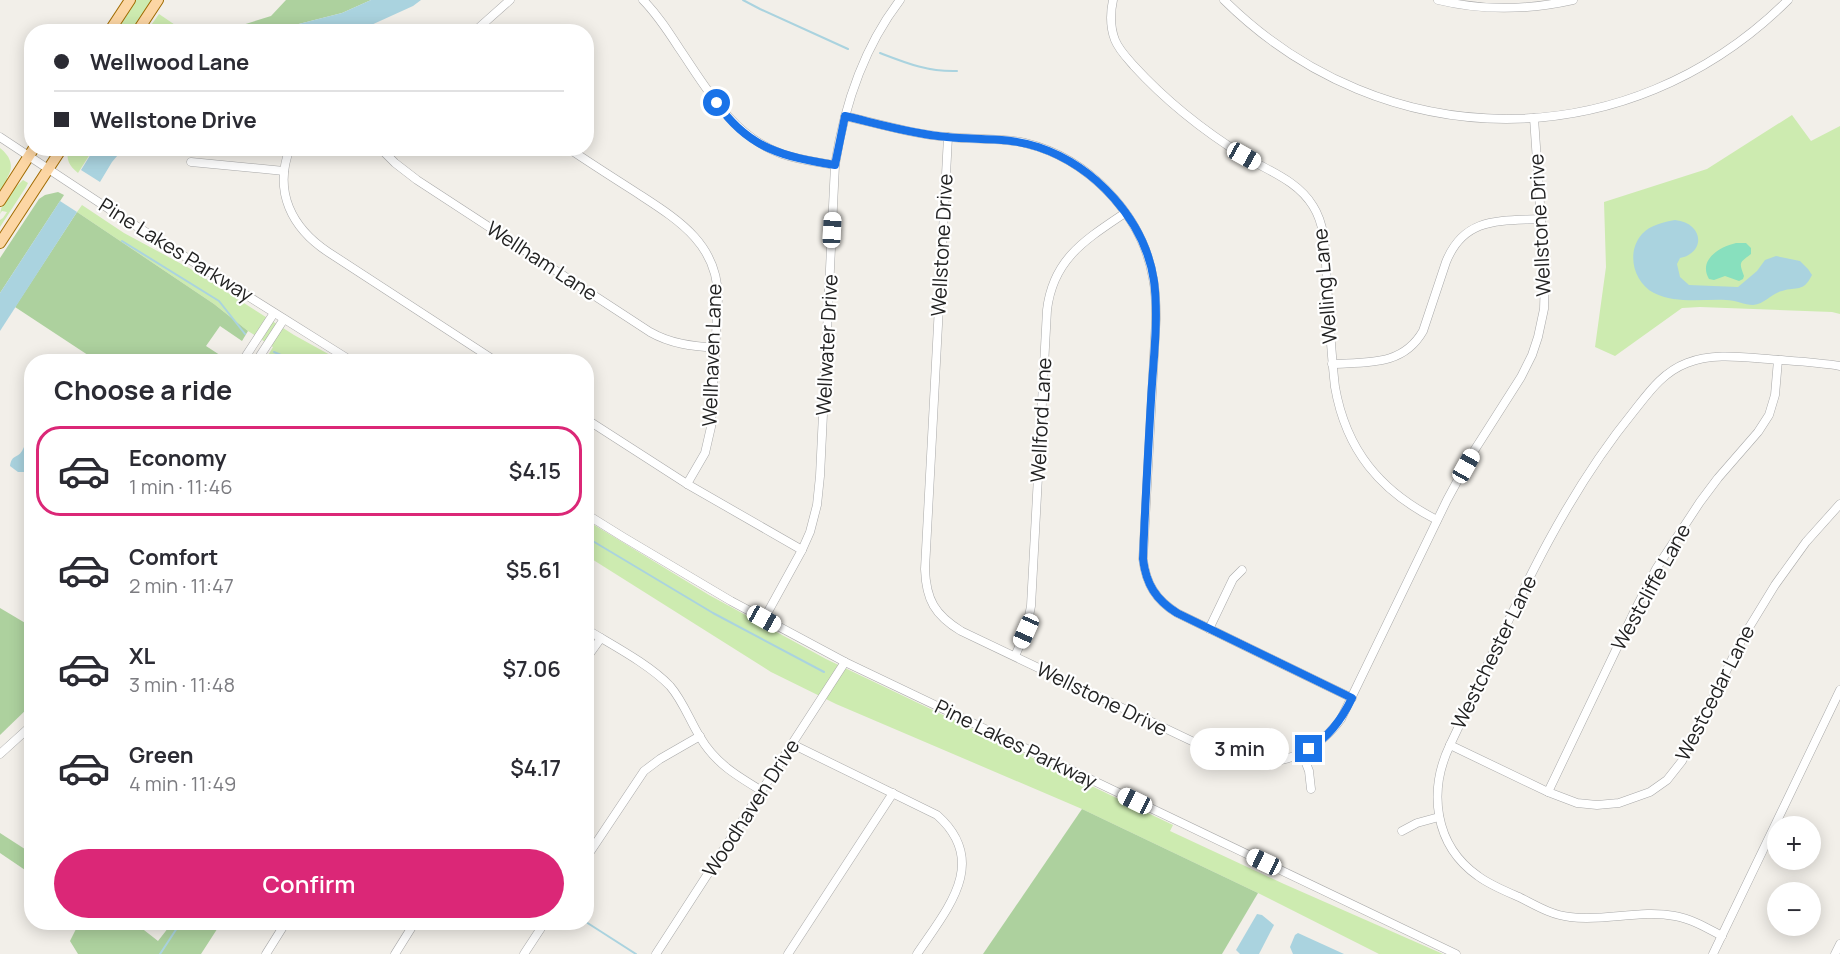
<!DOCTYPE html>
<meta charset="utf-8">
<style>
body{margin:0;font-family:Manrope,sans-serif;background:#f7f7f7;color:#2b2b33;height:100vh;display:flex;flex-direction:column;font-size:22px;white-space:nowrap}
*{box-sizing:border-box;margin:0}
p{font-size:20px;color:#7c7c81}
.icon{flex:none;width:33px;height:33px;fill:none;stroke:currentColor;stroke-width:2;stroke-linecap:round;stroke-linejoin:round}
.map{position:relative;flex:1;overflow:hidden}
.panel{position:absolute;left:24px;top:354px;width:570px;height:576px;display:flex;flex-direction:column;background:#fff;border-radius:24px;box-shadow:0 3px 15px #0003}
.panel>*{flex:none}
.top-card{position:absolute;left:24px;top:24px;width:570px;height:132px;border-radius:24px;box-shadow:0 3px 15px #0003;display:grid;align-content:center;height:132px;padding:0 30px;background:#fff}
.tools{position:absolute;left:1767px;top:816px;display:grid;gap:12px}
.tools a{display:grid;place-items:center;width:54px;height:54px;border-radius:50%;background:#fff;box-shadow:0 3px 15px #0003;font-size:30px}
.end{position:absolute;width:27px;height:27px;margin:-14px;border:8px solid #1a73e8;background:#fff;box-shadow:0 0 0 3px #fff}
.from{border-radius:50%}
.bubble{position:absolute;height:42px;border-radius:21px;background:#fff;box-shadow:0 3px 15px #0003;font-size:20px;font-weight:600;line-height:42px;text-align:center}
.car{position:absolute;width:18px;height:36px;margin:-18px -9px;border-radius:8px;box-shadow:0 0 4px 2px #0007;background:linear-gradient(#fff 24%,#345 0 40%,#fff 0 76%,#345 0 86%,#fff 0)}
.top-card b{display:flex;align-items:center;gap:21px;height:57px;font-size:22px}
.top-card b+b{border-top:2px solid #e1e1e2}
.top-card i{width:15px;height:15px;background:#2b2b33}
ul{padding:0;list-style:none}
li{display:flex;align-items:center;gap:18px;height:90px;margin:0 12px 9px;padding:0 18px;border:3px solid transparent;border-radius:24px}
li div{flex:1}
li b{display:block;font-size:22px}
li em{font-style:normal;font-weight:600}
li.active{border-color:#db2777}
li>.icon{width:54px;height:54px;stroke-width:1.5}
h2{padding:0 30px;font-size:27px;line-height:72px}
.primary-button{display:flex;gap:12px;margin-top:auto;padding:12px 30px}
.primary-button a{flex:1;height:69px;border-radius:36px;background:#db2777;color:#fff;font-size:24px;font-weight:600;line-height:69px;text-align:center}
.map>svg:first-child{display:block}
.grass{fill:#cdebb0}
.forest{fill:#add19e}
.pitch{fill:#88e0be}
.water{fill:#aad3df}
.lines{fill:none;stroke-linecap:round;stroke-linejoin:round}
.stream{stroke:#aad3df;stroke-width:2}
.minor-casing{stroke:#a9a9a9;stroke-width:9}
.major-casing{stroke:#a06b00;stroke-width:12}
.minor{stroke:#fff;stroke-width:8}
.major{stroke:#fcd6a4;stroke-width:10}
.route{stroke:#1a73e8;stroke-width:8}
.labels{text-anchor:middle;stroke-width:4.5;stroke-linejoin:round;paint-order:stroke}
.street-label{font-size:20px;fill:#222;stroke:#fff}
</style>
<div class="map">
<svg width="1840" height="954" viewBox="0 0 1840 954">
<rect width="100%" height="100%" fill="#f2efe9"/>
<g class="grass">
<path d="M 136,0 L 153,0 L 132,31 L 116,32 Z"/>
<path d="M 159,14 L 184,31 L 147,31 Z"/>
<path d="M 1792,115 L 1811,141 L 1840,126 L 1840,314 L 1832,312 L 1700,307 L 1682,308 L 1615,356 L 1595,347 L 1606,267 L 1604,202 L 1707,169 Z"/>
<path d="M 0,148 C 10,156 15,166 7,178 L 9,180 L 0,194 Z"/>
<path d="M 68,149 L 86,149 L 92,151 L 78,173 C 69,166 66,159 68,149 Z"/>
<path d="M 23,180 L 28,183 L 26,187 L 0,227 L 0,220 L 3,218 L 7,212 L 2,211 L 0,214 C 1,201 14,189 23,180 Z"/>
<path d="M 82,205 L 124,233 L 189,268 L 294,335 L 341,361 L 274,361 L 267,357 L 273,347 L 248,331 L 214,304 L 77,212 Z"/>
<path d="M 586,520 L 709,595 L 826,659 L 1173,825 L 1170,831 L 1284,884 L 1443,954 L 1379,954 L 1258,893 L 1082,809 L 836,704 L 771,672 L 587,556 Z"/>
</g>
<g class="forest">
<path d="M 286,0 L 371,0 L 342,13 L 271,31 L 220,32 L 271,16 Z"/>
<path d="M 58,192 L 64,195 L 0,293 L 0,258 L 39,199 L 45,195 Z"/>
<path d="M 77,212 L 214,304 L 248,331 L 242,341 L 220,326 L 206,346 L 229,361 L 97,361 L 15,307 Z"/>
<path d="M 0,608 L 32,627 L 31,705 L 0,735 Z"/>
<path d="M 1082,809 L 1258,893 L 1222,954 L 983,954 Z"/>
<path d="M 0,833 L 31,853 L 31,874 L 0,853 Z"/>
<path d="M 79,923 L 135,923 L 158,941 L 172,923 L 221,923 L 201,954 L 78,954 L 70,941 Z"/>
</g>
<path class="pitch" d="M 1736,243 L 1746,243 L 1751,248 L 1751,254 C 1739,263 1739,262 1744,276 L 1743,279 L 1739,281 L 1725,276 L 1714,280 L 1709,279 C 1698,260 1719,247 1736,243 Z"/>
<g class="water">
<path d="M 371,0 L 421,0 L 413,6 L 358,31 L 271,31 L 342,13 Z"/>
<path d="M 94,149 L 123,149 L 112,162 L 100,182 L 81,170 Z"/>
<path d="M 60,201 L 77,212 L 0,331 L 0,293 Z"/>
<path d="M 1675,220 C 1704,223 1706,253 1680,258 L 1677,264 L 1680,277 L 1689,285 L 1738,287 L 1757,271 L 1765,260 L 1776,256 L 1800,261 L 1808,269 L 1812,275 C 1803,293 1797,286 1782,291 C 1772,293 1765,304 1753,305 C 1745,305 1735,300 1726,300 C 1702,299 1676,304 1654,293 C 1633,282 1626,252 1642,234 C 1650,225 1664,222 1675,220 Z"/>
<path d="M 31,433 L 31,472 L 18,472 L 10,466 C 12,454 17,459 22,451 C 25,445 28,439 31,433 Z"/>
<path d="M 1257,914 L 1262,915 L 1274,925 L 1259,954 L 1240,954 L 1236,950 Z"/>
<path d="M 1298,933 L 1344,954 L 1293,954 L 1290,947 L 1295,935 Z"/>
</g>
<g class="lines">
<g class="stream">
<path d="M 743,0 L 760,9 L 848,49"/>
<path d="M 880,53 C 906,63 928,72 957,71"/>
<path d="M 122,241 L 219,301 L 245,334"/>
<path d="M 274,352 L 281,355"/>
<path d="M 294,356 L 301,357 L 308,362"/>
<path d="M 586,537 L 713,613 L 824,672"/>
<path d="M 586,922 L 636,954"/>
<path d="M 160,954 L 181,922"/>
</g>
<defs>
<g id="minor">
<path d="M 643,0 C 657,14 668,31 679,48 C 707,89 732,136 782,154 C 799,160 817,162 835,165"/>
<path d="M 1113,0 C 1110,14 1110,27 1115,40 C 1119,50 1127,58 1134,66 C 1166,101 1204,131 1244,156 C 1268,171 1297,180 1313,206 C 1327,228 1325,257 1327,282 C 1329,317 1331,352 1335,387 C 1346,450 1380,491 1437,520"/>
<path d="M 1224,0 C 1384,158 1628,159 1788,0"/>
<path d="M 1438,0 C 1483,11 1528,10 1573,0"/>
<path d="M 474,32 L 510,0"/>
<path d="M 845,116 C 879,124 913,134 948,137 C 973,140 1000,137 1025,143 C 1088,158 1142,214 1153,278 C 1156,292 1156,306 1156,319 L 1143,559 C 1146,584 1156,600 1177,613 L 1352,698"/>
<path d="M 0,137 L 109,209 L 353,362"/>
<path d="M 948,137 L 925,569 C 926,600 935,615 961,631 L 1219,754 C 1267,773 1311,759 1341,719 L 1447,500 L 1472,454 L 1521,377 L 1532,355 L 1538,337 L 1544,309 L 1545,276 L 1534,118"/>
<path d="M 290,148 C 273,192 292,228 328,252 L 497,362"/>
<path d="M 380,148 L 395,163 L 417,180 L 650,332 C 671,344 692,346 716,348"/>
<path d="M 568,148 C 590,163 612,177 634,191 C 675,218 718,242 718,298 L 711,427 L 705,453 L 687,484"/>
<path d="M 191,162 L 284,171"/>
<path d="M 242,362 L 274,313"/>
<path d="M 256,362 L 284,319"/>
<path d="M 1332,364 C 1368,362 1403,366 1423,331 L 1446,262 C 1464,217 1499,221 1540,219"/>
<path d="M 586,419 L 687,484 L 802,550"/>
<path d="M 586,514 L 623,537 L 731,601 L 845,662 L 1456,954"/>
<path d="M 764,619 L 802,550 L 810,532 L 817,505 L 820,476 L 835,165 C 844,107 864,47 900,0"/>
<path d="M 586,629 C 612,645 649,664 670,686 C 683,701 690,721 700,737 C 715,763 737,776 762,791"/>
<path d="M 1209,629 L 1233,579 L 1242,570"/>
<path d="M 1015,656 L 1026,631 L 1031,606 L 1047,310 C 1053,259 1085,240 1125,213"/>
<path d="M 586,659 L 601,638"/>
<path d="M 792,744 L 937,815 C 990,862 947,909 917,954"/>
<path d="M 1450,745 L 1548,792 L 1577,803 L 1597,805 L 1619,803 L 1650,792 L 1667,780 L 1682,761 L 1742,639 L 1775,585 L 1806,542 L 1840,504"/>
<path d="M 1302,753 L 1309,771 L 1311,789"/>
<path d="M 0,754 L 32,725"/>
<path d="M 1548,792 L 1636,608 L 1656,569 L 1700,502 L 1718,478 L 1758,432 L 1769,415 L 1775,395 L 1778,360"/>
<path d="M 1402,831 L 1417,823 L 1439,817"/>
<path d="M 586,858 L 644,771 L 660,759 L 700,736"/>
<path d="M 1722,936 C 1707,928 1692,919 1675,916 C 1640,909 1605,922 1570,917 C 1551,915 1535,905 1519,897 C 1505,891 1490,885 1478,876 C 1434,845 1428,791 1450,745 C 1505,630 1553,510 1634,411 C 1649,392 1663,372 1687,363 C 1712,353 1741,357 1768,359 C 1792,361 1816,362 1840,366"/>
<path d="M 266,954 L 286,922"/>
<path d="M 395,954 L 415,922"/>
<path d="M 524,954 L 545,922"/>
<path d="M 656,954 L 845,662"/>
<path d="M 788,954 L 893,793"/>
<path d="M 1713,954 L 1840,690"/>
<path d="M 1835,954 L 1840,944"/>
</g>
<g id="major">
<path d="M 109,32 L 130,0"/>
<path d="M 137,32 L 158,0"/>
<path d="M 0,201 L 34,148"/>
<path d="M 0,243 L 62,148"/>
</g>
</defs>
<use href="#minor" class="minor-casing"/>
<use href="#major" class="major-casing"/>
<use href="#minor" class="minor"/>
<use href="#major" class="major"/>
</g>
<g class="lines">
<path class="route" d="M 717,103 C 748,149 785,157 835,165 L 845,116 C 879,124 913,134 947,137 C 977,140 1009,137 1038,147 C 1095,166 1145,220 1154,281 C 1159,320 1153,361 1151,400 C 1148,453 1145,506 1143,559 C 1146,584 1156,600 1177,613 L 1352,698 C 1342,719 1329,737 1309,749"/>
</g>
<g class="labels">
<g class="street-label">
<text transform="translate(1540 225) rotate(-93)" y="7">Wellstone Drive</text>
<text transform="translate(942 245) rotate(-87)" y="7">Wellstone Drive</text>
<text transform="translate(176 250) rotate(32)" y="7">Pine Lakes Parkway</text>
<text transform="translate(542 261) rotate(33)" y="7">Wellham Lane</text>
<text transform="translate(1325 286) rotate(-95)" y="7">Welling Lane</text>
<text transform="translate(827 345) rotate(-87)" y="7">Wellwater Drive</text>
<text transform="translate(712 355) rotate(-88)" y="7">Wellhaven Lane</text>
<text transform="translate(1041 420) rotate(-87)" y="7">Wellford Lane</text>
<text transform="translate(1651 587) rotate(-61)" y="7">Westcliffe Lane</text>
<text transform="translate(1494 652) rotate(-64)" y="7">Westchester Lane</text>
<text transform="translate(1715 693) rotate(-63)" y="7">Westcedar Lane</text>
<text transform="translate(1102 699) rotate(26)" y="7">Wellstone Drive</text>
<text transform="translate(1016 744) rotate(26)" y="7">Pine Lakes Parkway</text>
<text transform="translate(751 808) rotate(-57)" y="7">Woodhaven Drive</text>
</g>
</g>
</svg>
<div class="tools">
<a>+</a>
<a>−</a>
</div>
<i class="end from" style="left:717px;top:103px"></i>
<i class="end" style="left:1309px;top:749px"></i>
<div class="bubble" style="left:1190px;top:728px;width:99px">3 min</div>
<i class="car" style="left:1244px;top:156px;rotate:119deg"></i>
<i class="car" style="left:832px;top:230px;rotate:3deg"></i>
<i class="car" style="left:1466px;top:466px;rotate:29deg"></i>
<i class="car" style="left:764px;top:619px;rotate:119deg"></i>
<i class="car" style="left:1026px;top:631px;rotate:204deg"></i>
<i class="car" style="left:1135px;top:801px;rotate:296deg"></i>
<i class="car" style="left:1264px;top:862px;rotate:295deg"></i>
<div class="top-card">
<b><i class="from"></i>Wellwood Lane</b>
<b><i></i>Wellstone Drive</b>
</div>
<section class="panel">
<h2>Choose a ride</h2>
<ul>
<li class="active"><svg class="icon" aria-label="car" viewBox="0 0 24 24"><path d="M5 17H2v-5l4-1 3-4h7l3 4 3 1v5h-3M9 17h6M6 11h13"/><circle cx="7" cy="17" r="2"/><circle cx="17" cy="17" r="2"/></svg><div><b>Economy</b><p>1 min · 11:46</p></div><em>$4.15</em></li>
<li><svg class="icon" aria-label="car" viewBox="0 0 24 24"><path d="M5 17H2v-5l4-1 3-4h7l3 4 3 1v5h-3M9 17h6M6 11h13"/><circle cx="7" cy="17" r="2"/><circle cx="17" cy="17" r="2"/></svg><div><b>Comfort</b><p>2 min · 11:47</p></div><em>$5.61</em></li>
<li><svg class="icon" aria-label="car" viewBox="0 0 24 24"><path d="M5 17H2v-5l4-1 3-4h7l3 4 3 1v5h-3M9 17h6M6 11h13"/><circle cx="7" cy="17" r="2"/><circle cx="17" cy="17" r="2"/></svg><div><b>XL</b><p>3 min · 11:48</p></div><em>$7.06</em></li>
<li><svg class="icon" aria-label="car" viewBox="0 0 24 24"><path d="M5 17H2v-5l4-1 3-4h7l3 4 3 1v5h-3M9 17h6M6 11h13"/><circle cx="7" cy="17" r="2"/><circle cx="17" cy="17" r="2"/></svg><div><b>Green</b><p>4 min · 11:49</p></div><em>$4.17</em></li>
</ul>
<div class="primary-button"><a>Confirm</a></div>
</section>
</div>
